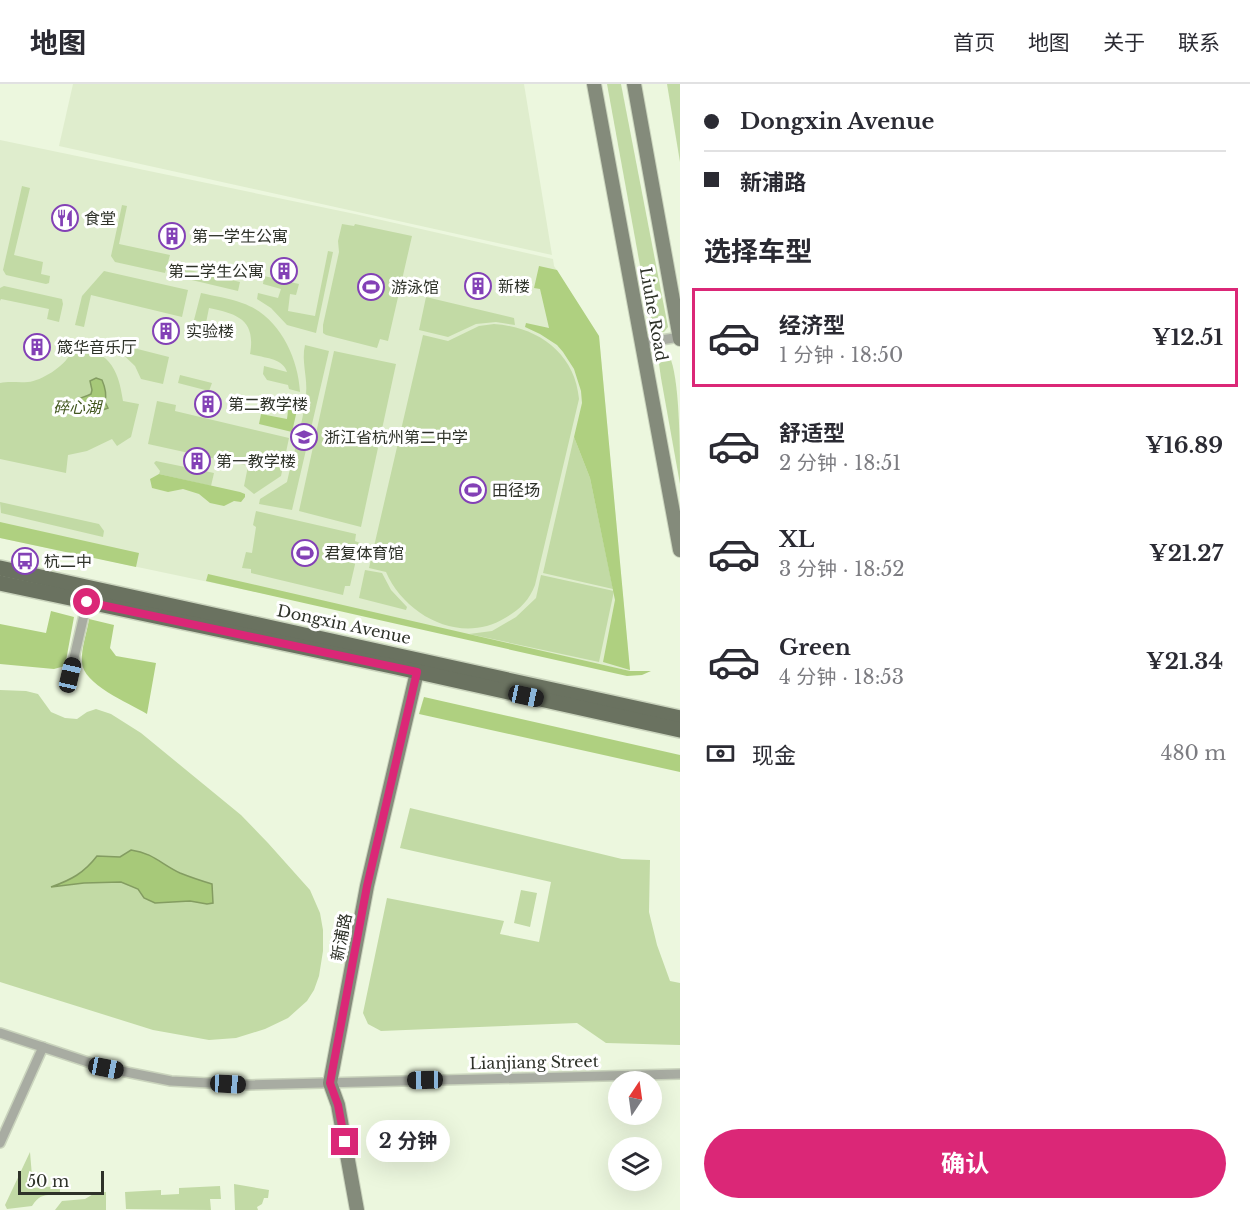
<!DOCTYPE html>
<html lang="zh">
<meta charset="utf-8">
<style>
body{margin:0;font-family:"Libre Baskerville","Noto Sans SC",serif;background:#f7f7f7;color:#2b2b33;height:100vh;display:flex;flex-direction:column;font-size:22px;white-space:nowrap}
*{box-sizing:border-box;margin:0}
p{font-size:20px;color:#7c7c81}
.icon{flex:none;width:33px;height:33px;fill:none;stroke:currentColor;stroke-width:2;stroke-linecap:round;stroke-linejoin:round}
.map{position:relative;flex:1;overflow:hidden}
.sheet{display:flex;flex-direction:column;background:#fff;width:570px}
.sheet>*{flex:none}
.hud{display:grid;align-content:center;height:132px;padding:0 24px;background:#fff}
.needle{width:39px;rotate:13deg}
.fabs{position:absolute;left:608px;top:987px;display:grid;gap:12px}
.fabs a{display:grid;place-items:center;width:54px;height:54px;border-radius:50%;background:#fff;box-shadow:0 6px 24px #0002;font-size:30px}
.scale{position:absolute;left:18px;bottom:15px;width:86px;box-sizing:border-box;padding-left:6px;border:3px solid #2e3229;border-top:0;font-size:16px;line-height:21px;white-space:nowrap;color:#2e3229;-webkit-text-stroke:4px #fff;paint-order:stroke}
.end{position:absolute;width:27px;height:27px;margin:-14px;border:8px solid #db2777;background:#fff;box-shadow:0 0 0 3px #fff}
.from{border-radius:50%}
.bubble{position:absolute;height:42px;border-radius:21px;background:#fff;box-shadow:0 6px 24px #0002;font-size:20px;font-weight:700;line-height:42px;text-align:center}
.car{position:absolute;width:18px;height:36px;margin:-18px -9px;border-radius:8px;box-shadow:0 0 4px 2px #0007;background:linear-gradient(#222 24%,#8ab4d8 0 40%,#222 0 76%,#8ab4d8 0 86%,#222 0)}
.hud b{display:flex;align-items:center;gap:21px;height:57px;font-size:22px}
.hud b+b{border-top:2px solid #e1e1e2}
.hud i{width:15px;height:15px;background:#2b2b33}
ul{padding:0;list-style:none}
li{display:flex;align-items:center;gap:18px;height:99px;margin:0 12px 9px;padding:0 12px;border:3px solid transparent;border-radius:0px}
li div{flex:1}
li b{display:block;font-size:22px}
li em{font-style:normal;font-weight:700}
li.active{border-color:#db2777}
li>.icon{width:54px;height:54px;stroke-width:1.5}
h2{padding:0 24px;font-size:27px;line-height:72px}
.pay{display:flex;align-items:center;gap:15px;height:66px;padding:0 24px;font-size:22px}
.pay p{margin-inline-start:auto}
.cta{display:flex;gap:12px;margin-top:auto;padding:12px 24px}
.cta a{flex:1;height:69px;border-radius:36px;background:#db2777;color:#fff;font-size:24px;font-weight:700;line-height:69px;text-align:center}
header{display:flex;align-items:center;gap:36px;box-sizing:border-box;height:84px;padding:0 30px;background:#fff;border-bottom:2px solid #e1e1e2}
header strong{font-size:28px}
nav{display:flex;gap:33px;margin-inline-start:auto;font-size:21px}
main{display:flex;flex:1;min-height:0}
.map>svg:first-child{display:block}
.built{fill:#dfedcd}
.green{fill:#c2daa5}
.forest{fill:#afd080}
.water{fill:#a7c979;stroke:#839c61;stroke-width:1.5}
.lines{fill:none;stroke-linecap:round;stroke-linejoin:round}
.street-casing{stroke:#cad4bd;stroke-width:12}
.secondary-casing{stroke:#cad4bd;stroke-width:16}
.primary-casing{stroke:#cad4bd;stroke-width:18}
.street{stroke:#a8aca2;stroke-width:9}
.secondary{stroke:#848b7b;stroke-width:14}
.primary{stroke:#6a7260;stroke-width:15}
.route{stroke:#db2777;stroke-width:8}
.labels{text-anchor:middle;stroke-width:6;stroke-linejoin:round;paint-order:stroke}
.poi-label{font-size:16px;fill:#2e3229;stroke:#fff;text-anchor:start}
.street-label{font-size:16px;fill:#2e3229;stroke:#fff}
.park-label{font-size:16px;font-style:italic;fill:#41561e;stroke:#fff}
</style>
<header>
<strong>地图</strong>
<nav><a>首页</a><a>地图</a><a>关于</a><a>联系</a></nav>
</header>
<main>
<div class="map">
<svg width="680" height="1126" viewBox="0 0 680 1126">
<rect width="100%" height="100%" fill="#ecf7de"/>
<g class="built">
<path d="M 73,0 L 524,0 L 552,171 L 59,62 Z"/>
<path d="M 0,56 L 355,130 L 553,175 L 554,182 L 599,252 L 630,587 L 0,454 Z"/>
</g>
<g class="green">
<path d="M 607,0 L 621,0 L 668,243 L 664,248 L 656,248 L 651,242 Z"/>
<path d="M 667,0 L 680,0 L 680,78 Z"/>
<path d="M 22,102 L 30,104 L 14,171 L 43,178 L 41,190 L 50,192 L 49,199 L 46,200 L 6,191 L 3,186 Z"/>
<path d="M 122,121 L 127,122 L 119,160 L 170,171 L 165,189 L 115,178 L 111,172 Z"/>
<path d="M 342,140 L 354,142 L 355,140 L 412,152 L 388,257 L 380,255 L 377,264 L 326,251 L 323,249 L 323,241 L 339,168 L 338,157 Z"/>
<path d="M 328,167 L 333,168 L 316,249 L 287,241 L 271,224 L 257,215 L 258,209 L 278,214 L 281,205 L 263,200 L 264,192 L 299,200 L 296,211 L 290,210 L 288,227 L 315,232 Z"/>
<path d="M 181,184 L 240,198 L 238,207 L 179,193 Z"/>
<path d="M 104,187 L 188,206 L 182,233 L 91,211 L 84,243 L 75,241 L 82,212 Z"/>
<path d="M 4,202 L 62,215 L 63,220 L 59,238 L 47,235 L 49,225 L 1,215 L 0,217 L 0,204 Z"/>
<path d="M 201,209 C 214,212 229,214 242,219 C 278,231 298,272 300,308 L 289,305 L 288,301 L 267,296 L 263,290 L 264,282 L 287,288 C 283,274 263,274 250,270 C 256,236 238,230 209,224 L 206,239 L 194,236 Z"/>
<path d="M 426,213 L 514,234 L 515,241 L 496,238 L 476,240 L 448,253 L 419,246 Z"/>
<path d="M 494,240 C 538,243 575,269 579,315 L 535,501 C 529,517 519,526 505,534 C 461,561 405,532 386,488 L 369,484 L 423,251 L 448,257 L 479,242 Z"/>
<path d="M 110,258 L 169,273 L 163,300 L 141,295 L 135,282 Z"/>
<path d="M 71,260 C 108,267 118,282 123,317 L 139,320 L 131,353 L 117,362 L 112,355 L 87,367 L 68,371 L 66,389 L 0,375 L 0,299 C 10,297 18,299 28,298 C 41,297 65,282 70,270 C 72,267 71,264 71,260 Z"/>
<path d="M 305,261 L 329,267 L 292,426 L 259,420 L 260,415 L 287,398 C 293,370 303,340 306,311 C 308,294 301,277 305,261 Z"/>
<path d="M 334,267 L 396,280 L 361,443 L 299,427 Z"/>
<path d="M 663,276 L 671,276 C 680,302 680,369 680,400 L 661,294 L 659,280 Z"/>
<path d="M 180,291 L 212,299 L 209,307 L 178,299 Z"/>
<path d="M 157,317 L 176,321 L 175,327 L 289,354 L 281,392 L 254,410 L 244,402 L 248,382 L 148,360 Z"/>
<path d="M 574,353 L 590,394 L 613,505 L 543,489 Z"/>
<path d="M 156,377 L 214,389 L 211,402 L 159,390 L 160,387 L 154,379 Z"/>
<path d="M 0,418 L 99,440 L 104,447 L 103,453 L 1,429 Z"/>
<path d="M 256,427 L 356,450 L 355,457 L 360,459 L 350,502 L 345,502 L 343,511 L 251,489 L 251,485 L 242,484 L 246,468 L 252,469 L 256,443 L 253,441 Z"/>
<path d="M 365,486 L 382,489 L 391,506 L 407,523 L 406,526 L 359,514 Z"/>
<path d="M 541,491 L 614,507 L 599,578 L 469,550 L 492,547 L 516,533 L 536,514 Z"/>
<path d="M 0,606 L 26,607 L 38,610 L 51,628 L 65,634 L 77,635 L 87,628 L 96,625 L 111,630 L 141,649 L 241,731 L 268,759 L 310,806 L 320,829 L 323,846 L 323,867 L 319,892 L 314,906 L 307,917 L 288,934 L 265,945 L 236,954 L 209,956 L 153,946 L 0,898 Z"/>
<path d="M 410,724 L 622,775 L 650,776 L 649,828 L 657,861 L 670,897 L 680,899 L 680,961 L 606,959 L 577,939 L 381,947 L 368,940 L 363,929 L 387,814 L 504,837 L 500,850 L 539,858 L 551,798 L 400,764 Z"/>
<path d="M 521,806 L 537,809 L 530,843 L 514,839 Z"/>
<path d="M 30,1068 L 33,1104 L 60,1102 L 60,1111 C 46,1111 40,1109 32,1122 L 7,1125 L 5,1121 Z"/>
<path d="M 234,1100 L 269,1106 L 268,1114 L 264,1114 L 262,1120 L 257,1123 L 258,1126 L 235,1126 Z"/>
<path d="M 220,1102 L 221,1115 L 210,1115 L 211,1126 L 126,1125 L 125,1108 L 161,1106 L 161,1111 L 179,1110 L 179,1104 Z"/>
<path d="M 106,1108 L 106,1126 L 55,1126 L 62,1117 L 85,1115 L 95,1109 Z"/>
</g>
<g class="forest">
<path d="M 539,182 L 557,186 L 599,252 L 630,586 L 603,578 L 615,516 L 590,394 L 574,353 L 582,319 L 581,307 L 574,285 L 563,268 L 557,261 L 540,250 L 525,243 L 526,239 L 549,244 L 540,205 L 534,204 Z"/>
<path d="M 290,311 L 300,313 L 292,348 L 259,340 L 261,330 L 287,335 Z"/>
<path d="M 159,390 L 240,408 L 245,410 L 245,413 L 241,418 L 234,417 L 224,422 L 210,419 L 199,410 L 183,405 L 168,408 L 152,404 L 150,395 Z"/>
<path d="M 0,438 L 139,469 L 136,483 L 0,454 Z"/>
<path d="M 208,490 L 630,587 L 651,587 L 642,591 L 627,592 L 206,497 Z"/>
<path d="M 51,527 L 74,533 L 65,582 L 54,585 L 0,580 L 0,540 L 46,549 Z"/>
<path d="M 89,535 L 114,541 L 110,564 L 116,572 L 156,579 L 147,630 C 129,619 82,600 82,578 C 81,564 87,549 89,535 Z"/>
<path d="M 424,613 L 680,671 L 680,688 L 419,630 Z"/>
</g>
<g class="water">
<path d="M 96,294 L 102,296 C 105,303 107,310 105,318 L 108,324 C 96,329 84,331 72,326 C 71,313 82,315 91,310 L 92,306 L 90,297 Z"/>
<path d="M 131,766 C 153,769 161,780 180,789 C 190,793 202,797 212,800 L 213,819 L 207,820 L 190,817 L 155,819 L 144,814 L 138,805 L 121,798 L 84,799 L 51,803 C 71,796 84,789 97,772 L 120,773 Z"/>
</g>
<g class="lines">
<defs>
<g id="street">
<path d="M 643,259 L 680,253"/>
<path d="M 70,591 L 87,518"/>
<path d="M 0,949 L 106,984 L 171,997 L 248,1001 L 680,990"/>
<path d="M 0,1059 L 43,963"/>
</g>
<g id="secondary">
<path d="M 594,0 L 680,466"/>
<path d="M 634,0 L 680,255"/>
<path d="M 357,1126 L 338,1021 L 330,999 L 367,802 L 417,588"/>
</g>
<g id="primary">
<path d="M 0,484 L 680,634"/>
<path d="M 0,499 L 396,583 L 680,646"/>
</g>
</defs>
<use href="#street" class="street-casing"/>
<use href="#secondary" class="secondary-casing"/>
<use href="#primary" class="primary-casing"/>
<use href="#street" class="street"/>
<use href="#secondary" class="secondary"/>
<use href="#primary" class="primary"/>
</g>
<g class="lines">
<path class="route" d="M 87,518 L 417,588 L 367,802 L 330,999 L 338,1021 L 345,1058"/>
</g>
<defs>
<symbol id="restaurant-ring" viewBox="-11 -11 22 22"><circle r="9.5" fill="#fff" stroke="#8341b6" stroke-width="1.5"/><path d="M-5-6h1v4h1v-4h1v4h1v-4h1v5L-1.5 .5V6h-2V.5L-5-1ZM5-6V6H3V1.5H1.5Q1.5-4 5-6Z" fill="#8341b6"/></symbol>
<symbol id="building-ring" viewBox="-11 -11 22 22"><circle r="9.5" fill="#fff" stroke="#8341b6" stroke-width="1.5"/><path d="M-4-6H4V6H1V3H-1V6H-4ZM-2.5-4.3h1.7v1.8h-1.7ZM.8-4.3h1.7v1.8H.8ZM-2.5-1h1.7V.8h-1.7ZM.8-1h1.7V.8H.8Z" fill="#8341b6"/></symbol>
<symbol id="stadium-ring" viewBox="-11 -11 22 22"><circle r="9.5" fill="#fff" stroke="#8341b6" stroke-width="1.5"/><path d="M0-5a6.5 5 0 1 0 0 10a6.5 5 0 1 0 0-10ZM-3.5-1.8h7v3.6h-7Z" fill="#8341b6"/></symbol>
<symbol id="school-ring" viewBox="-11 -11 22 22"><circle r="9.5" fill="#fff" stroke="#8341b6" stroke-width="1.5"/><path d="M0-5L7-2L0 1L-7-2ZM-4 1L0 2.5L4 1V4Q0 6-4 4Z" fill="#8341b6"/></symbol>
<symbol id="bus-ring" viewBox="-11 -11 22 22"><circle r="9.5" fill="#fff" stroke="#8341b6" stroke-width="1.5"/><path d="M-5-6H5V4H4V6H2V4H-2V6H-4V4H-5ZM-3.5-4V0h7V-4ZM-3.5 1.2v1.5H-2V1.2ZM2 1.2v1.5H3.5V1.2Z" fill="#8341b6"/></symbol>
</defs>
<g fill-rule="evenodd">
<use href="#restaurant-ring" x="50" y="119" width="30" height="30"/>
<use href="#building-ring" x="157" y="137" width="30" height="30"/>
<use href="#building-ring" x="269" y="172" width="30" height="30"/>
<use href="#building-ring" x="463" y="187" width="30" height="30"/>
<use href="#stadium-ring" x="356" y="188" width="30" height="30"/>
<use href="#building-ring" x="151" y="232" width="30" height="30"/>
<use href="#building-ring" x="22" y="248" width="30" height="30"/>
<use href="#building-ring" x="193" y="305" width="30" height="30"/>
<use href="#school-ring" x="289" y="338" width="30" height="30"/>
<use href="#building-ring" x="182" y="362" width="30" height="30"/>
<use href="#stadium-ring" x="458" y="391" width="30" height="30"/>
<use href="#stadium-ring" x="290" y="454" width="30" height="30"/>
<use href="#bus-ring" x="10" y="462" width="30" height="30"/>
</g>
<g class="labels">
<g class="poi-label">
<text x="84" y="140">食堂</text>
<text x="192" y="158">第一学生公寓</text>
<text x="264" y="193" text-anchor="end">第二学生公寓</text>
<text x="498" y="208">新楼</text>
<text x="391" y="209">游泳馆</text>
<text x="186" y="253">实验楼</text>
<text x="57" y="269">箴华音乐厅</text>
<text x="228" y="326">第二教学楼</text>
<text x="324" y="359">浙江省杭州第二中学</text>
<text x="216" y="383">第一教学楼</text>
<text x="492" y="412">田径场</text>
<text x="324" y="475">君复体育馆</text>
<text x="44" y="483">杭二中</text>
</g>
<g class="street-label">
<text transform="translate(654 230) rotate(80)" y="6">Liuhe Road</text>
<text transform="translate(344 540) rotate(12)" y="6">Dongxin Avenue</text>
<text transform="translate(341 853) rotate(-79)" y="6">新浦路</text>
<text transform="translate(534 978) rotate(-1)" y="6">Lianjiang Street</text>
</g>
<g class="park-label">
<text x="77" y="329">碎心湖</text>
</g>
</g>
</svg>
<div class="fabs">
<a><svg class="needle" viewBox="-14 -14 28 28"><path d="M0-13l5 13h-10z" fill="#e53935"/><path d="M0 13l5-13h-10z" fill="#7c7c81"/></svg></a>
<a><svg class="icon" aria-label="layers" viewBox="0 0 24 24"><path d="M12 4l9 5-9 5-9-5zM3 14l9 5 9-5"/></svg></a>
</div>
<div class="scale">50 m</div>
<i class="end from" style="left:87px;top:518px"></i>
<i class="end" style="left:345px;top:1058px"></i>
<div class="bubble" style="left:366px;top:1036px;width:84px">2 分钟</div>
<i class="car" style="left:70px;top:591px;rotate:13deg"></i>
<i class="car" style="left:526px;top:612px;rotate:102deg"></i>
<i class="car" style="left:106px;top:984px;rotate:101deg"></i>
<i class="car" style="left:425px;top:996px;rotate:269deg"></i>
<i class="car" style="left:228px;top:1000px;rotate:93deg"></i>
</div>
<section class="sheet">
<div class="hud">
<b><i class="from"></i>Dongxin Avenue</b>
<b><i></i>新浦路</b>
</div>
<h2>选择车型</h2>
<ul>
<li class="active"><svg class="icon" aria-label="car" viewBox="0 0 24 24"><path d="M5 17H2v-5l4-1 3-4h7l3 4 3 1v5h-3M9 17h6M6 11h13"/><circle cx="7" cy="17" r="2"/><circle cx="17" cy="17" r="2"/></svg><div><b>经济型</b><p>1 分钟 · 18:50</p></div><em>¥12.51</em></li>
<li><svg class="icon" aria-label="car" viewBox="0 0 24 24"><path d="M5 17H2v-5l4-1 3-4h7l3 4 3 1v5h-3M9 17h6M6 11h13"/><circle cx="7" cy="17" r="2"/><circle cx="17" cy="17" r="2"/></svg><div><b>舒适型</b><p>2 分钟 · 18:51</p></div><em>¥16.89</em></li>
<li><svg class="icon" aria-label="car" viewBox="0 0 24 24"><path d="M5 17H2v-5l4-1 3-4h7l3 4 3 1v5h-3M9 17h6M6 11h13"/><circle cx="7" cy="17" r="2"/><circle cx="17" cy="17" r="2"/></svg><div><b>XL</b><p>3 分钟 · 18:52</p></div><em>¥21.27</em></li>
<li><svg class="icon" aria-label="car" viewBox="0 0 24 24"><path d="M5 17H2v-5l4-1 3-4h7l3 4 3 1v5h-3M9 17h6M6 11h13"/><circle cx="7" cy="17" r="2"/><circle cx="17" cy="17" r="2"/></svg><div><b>Green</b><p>4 分钟 · 18:53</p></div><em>¥21.34</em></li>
</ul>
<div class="pay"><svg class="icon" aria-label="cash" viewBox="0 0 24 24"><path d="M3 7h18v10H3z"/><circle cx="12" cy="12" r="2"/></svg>现金<p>480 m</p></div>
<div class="cta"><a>确认</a></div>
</section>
</main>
